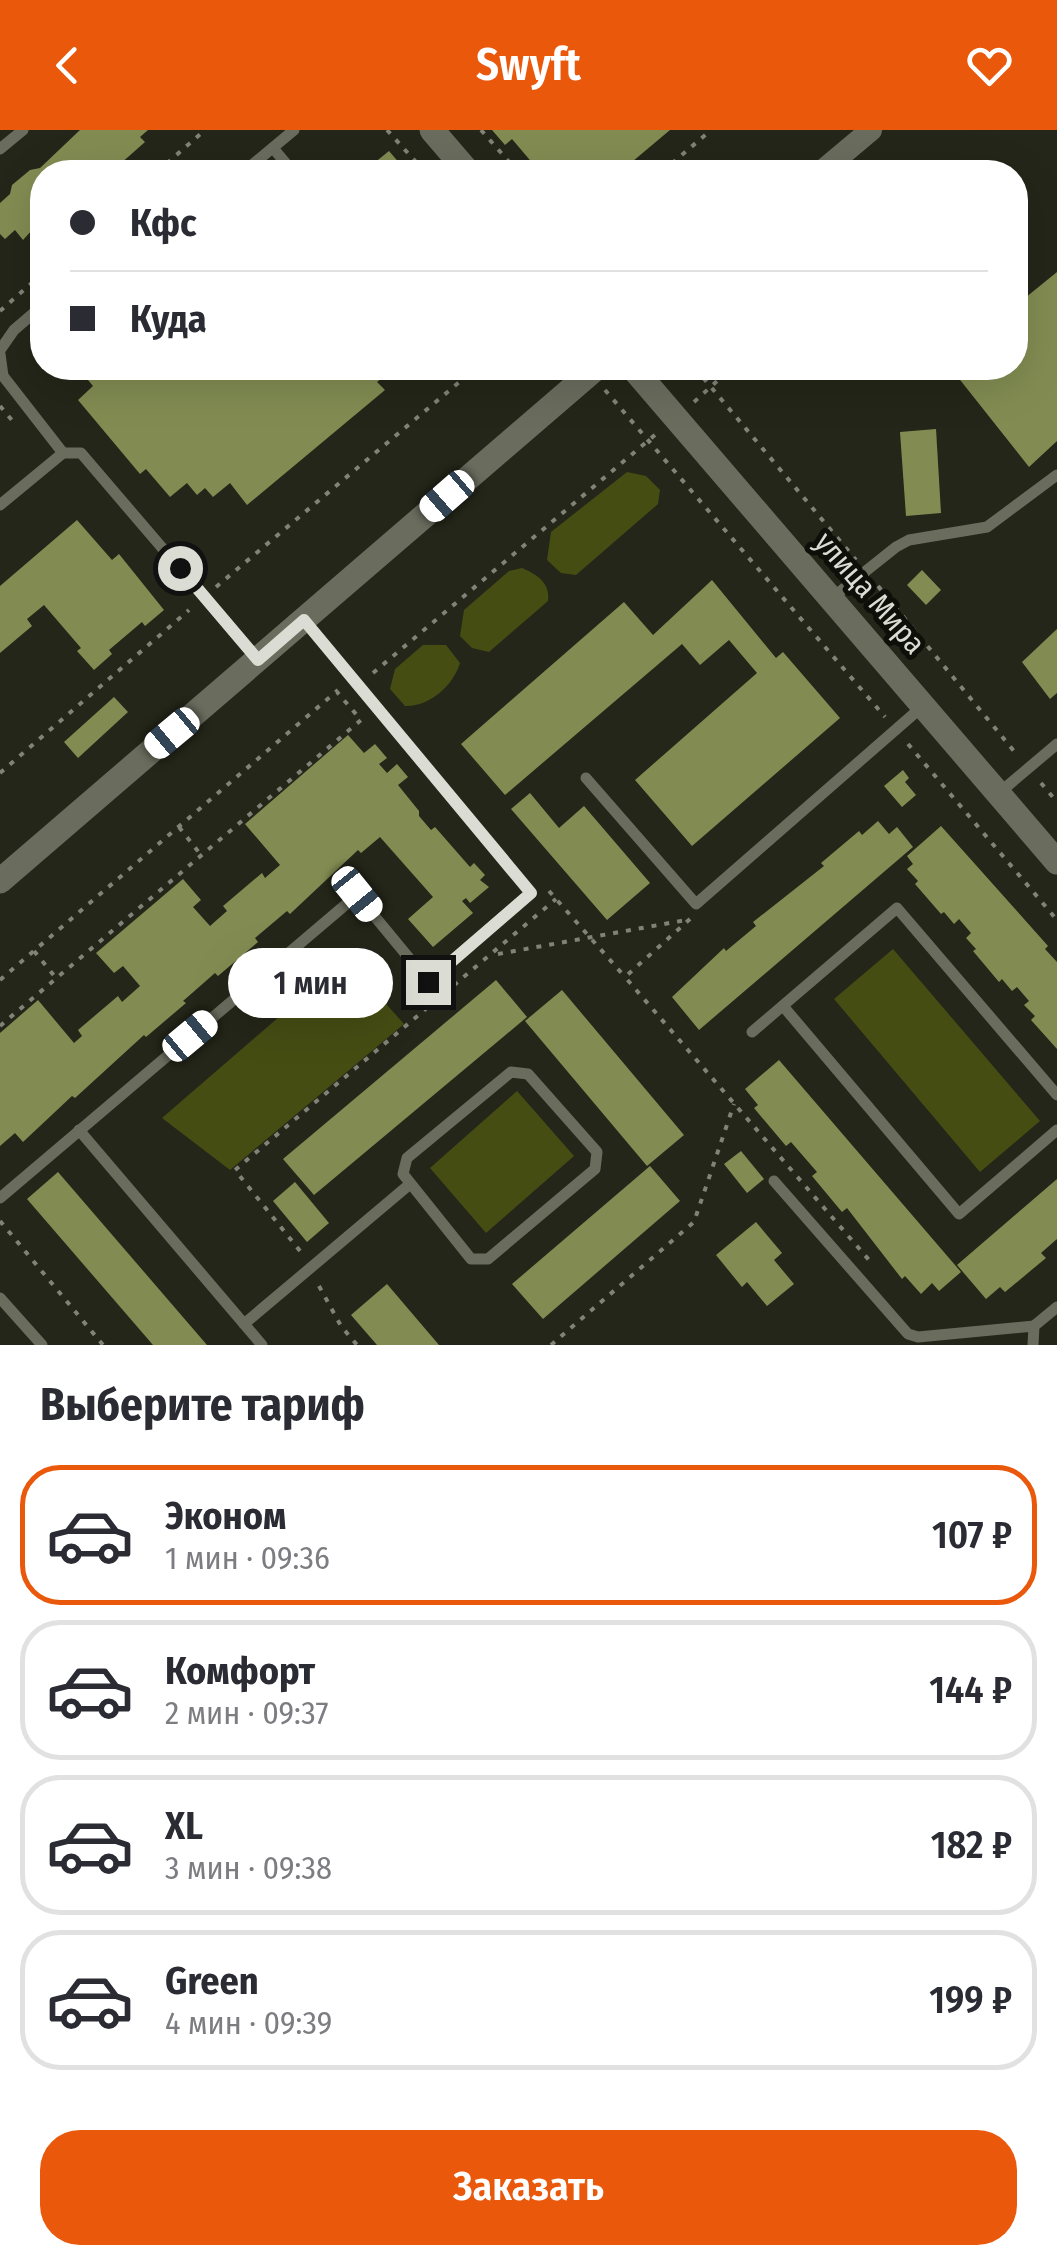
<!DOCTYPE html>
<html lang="ru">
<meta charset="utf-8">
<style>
body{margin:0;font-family:"Fira Sans Condensed",sans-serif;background:#f7f7f7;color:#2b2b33;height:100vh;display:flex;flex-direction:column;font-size:38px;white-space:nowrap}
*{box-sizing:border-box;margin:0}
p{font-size:32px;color:#7c7c81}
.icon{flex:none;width:55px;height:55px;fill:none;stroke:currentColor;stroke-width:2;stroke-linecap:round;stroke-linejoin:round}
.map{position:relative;height:1215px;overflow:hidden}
.details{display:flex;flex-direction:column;background:#fff;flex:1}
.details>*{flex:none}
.top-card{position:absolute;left:30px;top:30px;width:998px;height:220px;border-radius:40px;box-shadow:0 10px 40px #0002;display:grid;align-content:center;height:220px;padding:0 40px;background:#fff}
.end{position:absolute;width:45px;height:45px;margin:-22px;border:12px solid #dbddd4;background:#111;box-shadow:0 0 0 5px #111}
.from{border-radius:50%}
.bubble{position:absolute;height:70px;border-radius:35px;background:#fff;box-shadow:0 10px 40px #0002;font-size:32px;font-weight:600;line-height:70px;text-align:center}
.car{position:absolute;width:30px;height:60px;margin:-30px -15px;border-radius:12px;box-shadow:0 0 8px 2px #0007;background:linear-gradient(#fff 24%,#345 0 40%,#fff 0 76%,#345 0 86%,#fff 0)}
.top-card b{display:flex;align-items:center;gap:35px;height:95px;font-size:38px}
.top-card b+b{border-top:2px solid #e1e1e2}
.top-card i{width:25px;height:25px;background:#2b2b33}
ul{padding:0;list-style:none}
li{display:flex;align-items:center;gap:30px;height:140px;margin:0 20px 15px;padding:0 20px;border:5px solid #e1e1e2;border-radius:40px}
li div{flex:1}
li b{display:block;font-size:38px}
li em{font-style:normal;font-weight:600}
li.active{border-color:#ea580c}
li>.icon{width:90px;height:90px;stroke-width:1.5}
h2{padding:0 40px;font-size:45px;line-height:120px}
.cta{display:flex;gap:20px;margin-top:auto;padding:20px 40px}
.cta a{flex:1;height:115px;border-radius:40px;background:#ea580c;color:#fff;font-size:40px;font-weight:600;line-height:115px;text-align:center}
header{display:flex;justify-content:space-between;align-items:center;height:130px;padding:0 40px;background:#ea580c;color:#fff;font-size:45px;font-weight:600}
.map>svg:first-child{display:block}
.green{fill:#464d13}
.building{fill:#828c52}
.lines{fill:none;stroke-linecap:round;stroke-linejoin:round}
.path{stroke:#818378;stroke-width:4;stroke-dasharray:5 8;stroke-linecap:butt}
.lane{stroke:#6a6d5e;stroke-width:11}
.street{stroke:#6a6d5e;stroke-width:22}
.secondary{stroke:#6a6d5e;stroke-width:25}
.route{stroke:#dbddd4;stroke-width:12}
.labels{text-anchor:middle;stroke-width:10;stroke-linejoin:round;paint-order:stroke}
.street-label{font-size:30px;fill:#dbddd4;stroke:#0e0f09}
</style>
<header><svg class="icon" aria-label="back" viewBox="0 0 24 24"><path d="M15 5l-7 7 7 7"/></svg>Swyft<svg class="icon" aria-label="heart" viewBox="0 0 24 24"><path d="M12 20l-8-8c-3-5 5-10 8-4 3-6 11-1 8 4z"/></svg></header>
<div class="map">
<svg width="1057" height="1215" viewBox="0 0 1057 1215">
<rect width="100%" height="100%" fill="#242619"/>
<g class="green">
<path d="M 627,342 L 646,346 L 660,360 L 658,374 L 576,445 L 561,443 L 547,430 L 551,402 Z"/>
<path d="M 522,438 C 538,445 550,453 548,471 L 489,522 L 472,518 L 460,506 L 464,480 L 509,441 Z"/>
<path d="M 423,515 L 446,515 L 460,533 C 453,556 429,577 405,576 L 390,559 L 395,539 Z"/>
<path d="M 893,819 L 1040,991 L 980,1042 L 834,869 Z"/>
<path d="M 346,829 L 404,894 L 230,1040 L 162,988 Z"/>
<path d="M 517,961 L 574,1026 L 486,1103 L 430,1038 Z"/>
</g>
<g class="building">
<path d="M 80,0 L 148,0 L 140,7 L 145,12 L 111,42 L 102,40 L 99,42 L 42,42 L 42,104 L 40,106 L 33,99 L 23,110 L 15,100 L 5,109 L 0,104 L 0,73 L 10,64 L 12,55 L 30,40 L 40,38 Z"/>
<path d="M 492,0 L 670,0 L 620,42 L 540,42 L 512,9 L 505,15 Z"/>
<path d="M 389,21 L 407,42 L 363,42 Z"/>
<path d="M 1057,142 L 1057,311 L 1029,337 L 953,241 L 957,238 L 1015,238 L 1015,176 Z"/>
<path d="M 78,238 L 394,238 L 377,252 L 385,260 L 247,375 L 230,353 L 213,367 L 205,358 L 197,365 L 187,353 L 170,367 L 146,339 L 140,344 L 78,270 L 93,256 Z"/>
<path d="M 936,299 L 941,383 L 906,386 L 900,302 Z"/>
<path d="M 77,390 L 112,430 L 119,424 L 164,480 L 145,496 L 142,492 L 109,520 L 112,524 L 94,540 L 77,521 L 81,518 L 44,475 L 27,489 L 32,496 L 0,523 L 0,456 Z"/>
<path d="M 922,440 L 941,460 L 926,475 L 907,455 Z"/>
<path d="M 712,450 L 776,528 L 783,522 L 840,588 L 692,716 L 635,650 L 757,543 L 729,510 L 700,535 L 682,514 L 505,665 L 461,614 L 624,472 L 653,505 Z"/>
<path d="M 1057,499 L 1057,563 L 1050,569 L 1022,532 Z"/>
<path d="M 114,567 L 128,582 L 78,628 L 64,612 Z"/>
<path d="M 348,605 L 364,623 L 375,614 L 387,628 L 379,634 L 387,643 L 397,634 L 408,647 L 398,655 L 419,681 L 419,686 L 431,700 L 435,697 L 470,737 L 474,733 L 485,745 L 480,750 L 489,757 L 470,773 L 466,768 L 462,771 L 473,783 L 433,817 L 408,789 L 433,767 L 380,707 L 361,723 L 358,720 L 290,784 L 287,781 L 255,808 L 258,812 L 218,846 L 215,843 L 183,871 L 186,873 L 146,907 L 144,905 L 75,968 L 72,966 L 23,1012 L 15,1003 L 0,1016 L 0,903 L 38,870 L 74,913 L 82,906 L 78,900 L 118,866 L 122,872 L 140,856 L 123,836 L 114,843 L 96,823 L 183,749 L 201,770 L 193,777 L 210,796 L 227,781 L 223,776 L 262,743 L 265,748 L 280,735 L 245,694 Z"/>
<path d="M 903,640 L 909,648 L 905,652 L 916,665 L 902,677 L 884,656 Z"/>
<path d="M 530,663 L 559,698 L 584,676 L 650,753 L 607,790 L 511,679 Z"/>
<path d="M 878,691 L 889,704 L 897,697 L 913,717 L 699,900 L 672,867 L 724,818 L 726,821 L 756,796 L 753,792 L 824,736 L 821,733 L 859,701 L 862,705 Z"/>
<path d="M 941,696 L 1048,816 L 1045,819 L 1057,832 L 1057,919 L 1031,890 L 1035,886 L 1024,875 L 1029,871 L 1017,857 L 1012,861 L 1002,849 L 999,852 L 973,821 L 976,819 L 966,808 L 971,803 L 959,789 L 954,794 L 944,782 L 941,784 L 915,754 L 918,751 L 907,739 L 913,734 L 907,726 Z"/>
<path d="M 496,850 L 527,887 L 314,1065 L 283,1029 Z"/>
<path d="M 562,860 L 684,1005 L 647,1036 L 525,891 Z"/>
<path d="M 779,930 L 961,1142 L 939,1161 L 932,1153 L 921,1164 L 905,1146 L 902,1149 L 847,1078 L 842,1082 L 812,1046 L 817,1042 L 791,1012 L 786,1016 L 754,978 L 758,975 L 745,959 Z"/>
<path d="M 741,1021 L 764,1049 L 747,1063 L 724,1034 Z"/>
<path d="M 650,1036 L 680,1071 L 543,1189 L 512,1154 Z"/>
<path d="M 58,1042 L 207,1215 L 153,1215 L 27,1069 Z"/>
<path d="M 1057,1049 L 1057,1109 L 1041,1123 L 1046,1128 L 1005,1162 L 1000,1157 L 986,1169 L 957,1135 Z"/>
<path d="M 295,1052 L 329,1093 L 307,1112 L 273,1071 Z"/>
<path d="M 756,1092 L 782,1123 L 774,1130 L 794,1154 L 767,1176 L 747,1152 L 742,1157 L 716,1125 Z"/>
<path d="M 387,1154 L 439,1215 L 377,1215 L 351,1185 Z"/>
</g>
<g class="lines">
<g class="path">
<path d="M 387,0 L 425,42"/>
<path d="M 481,0 L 518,42"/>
<path d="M 157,42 L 205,0"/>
<path d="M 662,42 L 711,0"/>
<path d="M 0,181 L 42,144"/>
<path d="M 695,238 L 856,430"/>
<path d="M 605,260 L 885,587"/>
<path d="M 694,272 L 727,242"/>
<path d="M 0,276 L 16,295"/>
<path d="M 878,456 L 1018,626"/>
<path d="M 216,457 L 476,238"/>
<path d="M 373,543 L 656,304"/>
<path d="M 908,614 L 1057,790"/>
<path d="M 0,643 L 189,480"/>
<path d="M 1041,653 L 1057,672"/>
<path d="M 179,697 L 201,725"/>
<path d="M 549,761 L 625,847"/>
<path d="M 690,789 L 625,847 L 869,1130"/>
<path d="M 34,821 L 56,848"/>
<path d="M 498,824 L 686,790"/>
<path d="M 0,850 L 338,560"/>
<path d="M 0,896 L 361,590 L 337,562"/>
<path d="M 0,1091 L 103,1215"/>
<path d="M 300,1121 L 235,1040 L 556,769"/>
<path d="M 319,1156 L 341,1196 L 357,1215"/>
<path d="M 551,1215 L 694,1092 L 734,974"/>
</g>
<g class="lane">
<path d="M 273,18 L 293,42"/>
<path d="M 0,19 L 23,0"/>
<path d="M 232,42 L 252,35 L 294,0"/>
<path d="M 0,220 L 14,200 L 42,176"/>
<path d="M 0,224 L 3,246 L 63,323"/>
<path d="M 0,375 L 63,323 L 81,323 L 258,530"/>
<path d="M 832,468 L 896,417 L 909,410 L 987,397 L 1057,345"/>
<path d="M 586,648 L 696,774 L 924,575"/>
<path d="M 999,663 L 1057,614"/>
<path d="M 783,876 L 959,1084 L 1057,1000"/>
<path d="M 752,902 L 897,778 L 1057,965"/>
<path d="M 511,942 L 528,944 L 597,1022 L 595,1039 L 488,1129 L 471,1129 L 403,1044 L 407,1028 Z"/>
<path d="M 79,1000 L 262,1215"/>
<path d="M 774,1051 L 908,1204 L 918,1207 L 1034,1196"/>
<path d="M 0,1068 L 357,765 L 428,851 L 531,763 L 304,490"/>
<path d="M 0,1168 L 42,1215"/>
<path d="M 244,1194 L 410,1054"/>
<path d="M 1033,1215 L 1034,1196 L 1057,1177"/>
</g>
<path class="street" d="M 821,42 L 871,0"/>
<g class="secondary">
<path d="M 432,0 L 468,42"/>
<path d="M 633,238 L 1057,732"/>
<path d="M 0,751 L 596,238"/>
</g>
</g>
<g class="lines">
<path class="route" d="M 180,438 L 258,530 L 304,490 L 531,763 L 428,852"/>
</g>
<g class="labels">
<g class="street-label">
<text transform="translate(870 463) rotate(49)" y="10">улица Мира</text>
</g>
</g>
</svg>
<i class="end from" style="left:180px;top:438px"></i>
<i class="end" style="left:428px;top:852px"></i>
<div class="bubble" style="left:228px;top:818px;width:165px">1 мин</div>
<i class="car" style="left:447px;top:366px;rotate:229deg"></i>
<i class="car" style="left:172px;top:603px;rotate:230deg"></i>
<i class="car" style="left:357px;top:764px;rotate:141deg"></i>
<i class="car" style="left:190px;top:906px;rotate:50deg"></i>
<div class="top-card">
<b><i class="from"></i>Кфс</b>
<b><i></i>Куда</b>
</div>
</div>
<section class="details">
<h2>Выберите тариф</h2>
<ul>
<li class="active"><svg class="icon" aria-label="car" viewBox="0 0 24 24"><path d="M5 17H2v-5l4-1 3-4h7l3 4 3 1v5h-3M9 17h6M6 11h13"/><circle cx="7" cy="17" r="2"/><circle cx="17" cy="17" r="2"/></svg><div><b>Эконом</b><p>1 мин · 09:36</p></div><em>107 ₽</em></li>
<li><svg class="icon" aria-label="car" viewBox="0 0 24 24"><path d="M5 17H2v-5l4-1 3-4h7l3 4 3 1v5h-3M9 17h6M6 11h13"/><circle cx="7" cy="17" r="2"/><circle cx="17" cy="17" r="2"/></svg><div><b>Комфорт</b><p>2 мин · 09:37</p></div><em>144 ₽</em></li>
<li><svg class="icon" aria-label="car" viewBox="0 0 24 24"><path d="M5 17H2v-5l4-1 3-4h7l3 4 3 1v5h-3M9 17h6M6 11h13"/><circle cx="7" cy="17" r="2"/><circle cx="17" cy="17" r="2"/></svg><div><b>XL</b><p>3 мин · 09:38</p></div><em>182 ₽</em></li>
<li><svg class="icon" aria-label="car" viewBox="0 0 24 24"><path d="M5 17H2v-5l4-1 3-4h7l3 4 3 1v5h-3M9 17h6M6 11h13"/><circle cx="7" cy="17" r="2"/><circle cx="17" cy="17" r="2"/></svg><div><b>Green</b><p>4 мин · 09:39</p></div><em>199 ₽</em></li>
</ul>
<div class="cta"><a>Заказать</a></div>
</section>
